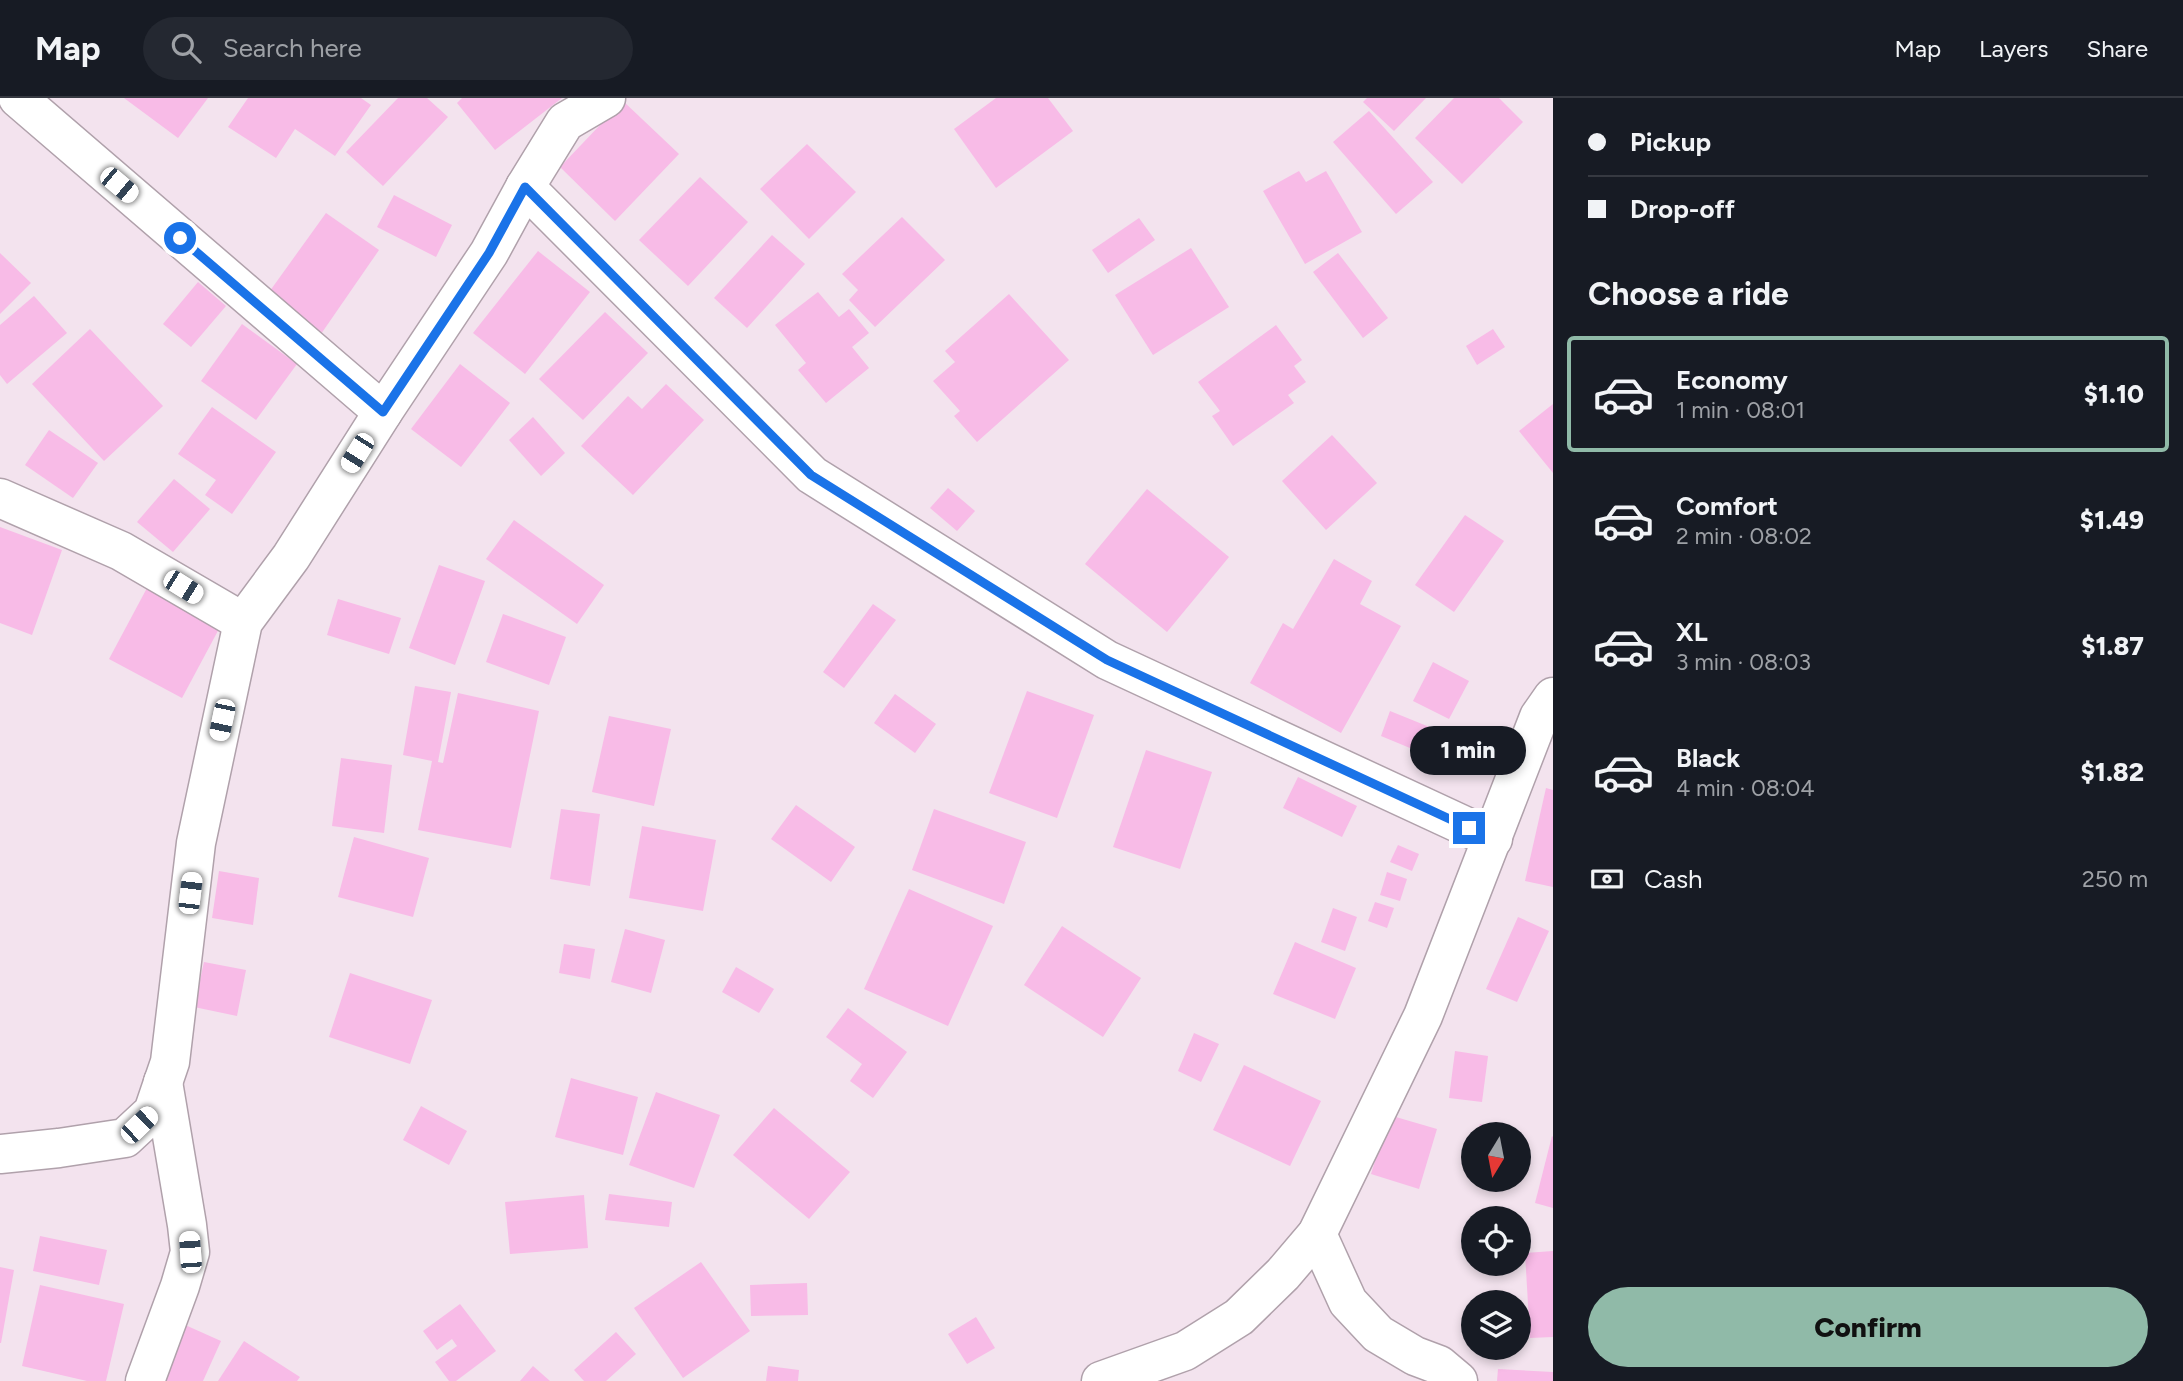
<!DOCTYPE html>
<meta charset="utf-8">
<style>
body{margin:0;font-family:Figtree,sans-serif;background:#242831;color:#f1f3f6;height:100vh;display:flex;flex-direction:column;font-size:26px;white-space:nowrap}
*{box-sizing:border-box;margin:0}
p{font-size:23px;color:#9ea1a6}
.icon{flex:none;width:38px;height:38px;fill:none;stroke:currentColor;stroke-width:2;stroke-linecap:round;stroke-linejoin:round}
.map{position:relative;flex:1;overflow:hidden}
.side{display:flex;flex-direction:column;background:#171b24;width:630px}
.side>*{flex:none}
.hud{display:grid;align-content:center;height:154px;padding:0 35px;background:#171b24}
.needle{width:46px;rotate:190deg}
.tools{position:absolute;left:1461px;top:1024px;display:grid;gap:14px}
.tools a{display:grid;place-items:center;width:70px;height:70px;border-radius:50%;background:#171b24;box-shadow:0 4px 10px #0003;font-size:35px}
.end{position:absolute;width:32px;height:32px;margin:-16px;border:9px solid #1a73e8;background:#fff;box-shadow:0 0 0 4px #fff}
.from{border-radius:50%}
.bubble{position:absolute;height:49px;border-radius:24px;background:#171b24;box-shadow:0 4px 10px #0003;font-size:23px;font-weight:800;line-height:49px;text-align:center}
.car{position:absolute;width:21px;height:42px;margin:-21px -10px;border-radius:9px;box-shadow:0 0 5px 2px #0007;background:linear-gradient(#fff 24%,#345 0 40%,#fff 0 76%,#345 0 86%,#fff 0)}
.hud b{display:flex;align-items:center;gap:24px;height:66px;font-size:26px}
.hud b+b{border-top:2px solid #363941}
.hud i{width:18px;height:18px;background:#f1f3f6}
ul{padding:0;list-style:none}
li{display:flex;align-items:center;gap:21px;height:116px;margin:0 14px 10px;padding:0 21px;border:4px solid transparent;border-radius:7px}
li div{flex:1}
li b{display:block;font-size:26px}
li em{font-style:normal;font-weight:800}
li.on{border-color:#90baa8}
li>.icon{width:63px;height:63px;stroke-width:1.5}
h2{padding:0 35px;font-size:32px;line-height:84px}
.pay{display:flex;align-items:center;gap:18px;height:77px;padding:0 35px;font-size:26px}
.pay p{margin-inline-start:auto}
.primary-button{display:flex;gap:14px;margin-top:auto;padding:14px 35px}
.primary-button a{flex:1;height:80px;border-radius:42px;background:#90baa8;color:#111;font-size:28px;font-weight:800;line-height:80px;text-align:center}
header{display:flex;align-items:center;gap:42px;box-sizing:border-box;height:98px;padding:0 35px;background:#171b24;border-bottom:2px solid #363941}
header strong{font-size:33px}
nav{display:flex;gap:38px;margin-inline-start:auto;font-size:24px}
.search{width:490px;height:63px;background:#242831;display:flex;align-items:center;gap:18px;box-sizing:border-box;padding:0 24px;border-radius:38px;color:#9ea1a6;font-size:26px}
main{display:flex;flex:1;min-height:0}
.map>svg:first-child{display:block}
.building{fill:#f8bbe7}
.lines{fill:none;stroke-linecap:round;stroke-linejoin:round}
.minor-casing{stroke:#b0a1ab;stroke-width:41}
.minor{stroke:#fff;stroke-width:38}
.route{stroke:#1a73e8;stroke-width:9}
</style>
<header>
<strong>Map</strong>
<div class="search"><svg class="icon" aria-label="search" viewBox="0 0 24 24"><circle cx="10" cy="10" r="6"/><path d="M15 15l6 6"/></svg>Search here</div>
<nav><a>Map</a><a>Layers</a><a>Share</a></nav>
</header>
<main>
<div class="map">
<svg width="1553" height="1283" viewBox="0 0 1553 1283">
<rect width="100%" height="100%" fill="#f3e3ee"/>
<g class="building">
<path d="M 124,0 L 208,0 L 178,40 Z"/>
<path d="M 248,0 L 361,0 L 371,7 L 335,58 L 295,31 L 276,60 L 228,29 Z"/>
<path d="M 398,0 L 427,0 L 448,19 L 383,88 L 346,54 Z"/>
<path d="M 462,0 L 562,0 L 495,52 L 457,5 Z"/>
<path d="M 996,0 L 1048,0 L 1073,33 L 996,90 L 954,31 Z"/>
<path d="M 1367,0 L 1426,0 L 1394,33 L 1363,4 Z"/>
<path d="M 1454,0 L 1499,0 L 1523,24 L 1462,86 L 1415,40 Z"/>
<path d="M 623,3 L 679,56 L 615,123 L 560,69 Z"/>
<path d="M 1369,13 L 1433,84 L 1396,116 L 1333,44 Z"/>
<path d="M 807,46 L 856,94 L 809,141 L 760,91 Z"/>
<path d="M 1299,73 L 1306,84 L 1326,73 L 1362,134 L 1305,166 L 1263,93 Z"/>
<path d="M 700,79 L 748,124 L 688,188 L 639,142 Z"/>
<path d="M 394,97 L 452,127 L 436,159 L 377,129 Z"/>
<path d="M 326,115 L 379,152 L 321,236 L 267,197 Z"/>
<path d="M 902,119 L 945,162 L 875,229 L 849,202 L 858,192 L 842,176 Z"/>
<path d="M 1139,120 L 1155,142 L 1108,175 L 1092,152 Z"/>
<path d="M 772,137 L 805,166 L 747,230 L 714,200 Z"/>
<path d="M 1191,150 L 1229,209 L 1153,257 L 1115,197 Z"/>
<path d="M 538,153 L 590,194 L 525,276 L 473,235 Z"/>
<path d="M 0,155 L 31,185 L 0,216 Z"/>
<path d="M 1338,155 L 1388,220 L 1363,240 L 1313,174 Z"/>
<path d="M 198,184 L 226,208 L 191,249 L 163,226 Z"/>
<path d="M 818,194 L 839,219 L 849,211 L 869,235 L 852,249 L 869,270 L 826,305 L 798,272 L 806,265 L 775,227 Z"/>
<path d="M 1009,196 L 1069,262 L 977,344 L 954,318 L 960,313 L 933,283 L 955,264 L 945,253 Z"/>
<path d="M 34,198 L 67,235 L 7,286 L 0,277 L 0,227 Z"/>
<path d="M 605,214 L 648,255 L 583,322 L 539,281 Z"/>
<path d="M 242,226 L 297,266 L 256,322 L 201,283 Z"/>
<path d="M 1276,227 L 1302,262 L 1294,268 L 1306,284 L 1288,297 L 1294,305 L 1233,348 L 1212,318 L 1220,313 L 1198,284 Z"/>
<path d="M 90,231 L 163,308 L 104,363 L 32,286 Z"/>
<path d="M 1493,231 L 1505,249 L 1477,267 L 1466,248 Z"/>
<path d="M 460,266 L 510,305 L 461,369 L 411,331 Z"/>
<path d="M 666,286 L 704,322 L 633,397 L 581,348 L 628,298 L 642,311 Z"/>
<path d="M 1553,306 L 1553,375 L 1519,333 Z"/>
<path d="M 212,309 L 276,354 L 232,416 L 205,397 L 216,382 L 178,356 Z"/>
<path d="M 533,319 L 565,355 L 541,378 L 509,342 Z"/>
<path d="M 49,332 L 98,365 L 73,400 L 25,367 Z"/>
<path d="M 1332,337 L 1377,385 L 1326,432 L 1282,383 Z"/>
<path d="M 174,381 L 210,411 L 173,454 L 137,424 Z"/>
<path d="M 948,390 L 975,413 L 957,433 L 930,410 Z"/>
<path d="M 1147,391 L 1229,459 L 1167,534 L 1085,466 Z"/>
<path d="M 1465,417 L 1504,443 L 1454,514 L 1415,487 Z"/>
<path d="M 514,422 L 604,487 L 577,526 L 486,461 Z"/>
<path d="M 0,429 L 62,452 L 32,537 L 0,525 Z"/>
<path d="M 1334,461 L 1372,483 L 1360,506 L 1401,528 L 1341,635 L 1250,585 L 1283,525 L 1293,531 Z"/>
<path d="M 439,467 L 485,483 L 455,567 L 409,550 Z"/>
<path d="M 147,490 L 220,529 L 182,600 L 109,561 Z"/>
<path d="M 338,501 L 401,520 L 389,556 L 327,537 Z"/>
<path d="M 873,506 L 896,522 L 844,590 L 823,574 Z"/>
<path d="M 503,516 L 566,539 L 549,587 L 486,564 Z"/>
<path d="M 1433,564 L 1469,583 L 1449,621 L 1413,603 Z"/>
<path d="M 415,588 L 451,594 L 438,664 L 443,665 L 458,595 L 539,613 L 511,750 L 418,732 L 432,663 L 403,657 Z"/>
<path d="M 1027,593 L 1094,617 L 1057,720 L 989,695 Z"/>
<path d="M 895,596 L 936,626 L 915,655 L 874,625 Z"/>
<path d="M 1390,613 L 1432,630 L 1422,655 L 1381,638 Z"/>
<path d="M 609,618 L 671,631 L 654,708 L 592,694 Z"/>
<path d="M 1146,652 L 1212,674 L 1180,771 L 1113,749 Z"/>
<path d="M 341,660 L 392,667 L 384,735 L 332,728 Z"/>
<path d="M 1298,679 L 1357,708 L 1342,739 L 1283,710 Z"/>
<path d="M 1546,690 L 1553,692 L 1553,789 L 1525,783 Z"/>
<path d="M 796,707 L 855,749 L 831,784 L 771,741 Z"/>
<path d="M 561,711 L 600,716 L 590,788 L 550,781 Z"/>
<path d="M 934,711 L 1026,744 L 1004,806 L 912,772 Z"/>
<path d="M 642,728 L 716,742 L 703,813 L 629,800 Z"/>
<path d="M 354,739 L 429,760 L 413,819 L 338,799 Z"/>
<path d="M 1398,747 L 1419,756 L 1412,773 L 1390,764 Z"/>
<path d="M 219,773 L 259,780 L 253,827 L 212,820 Z"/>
<path d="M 1387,774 L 1407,781 L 1400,803 L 1380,797 Z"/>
<path d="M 909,791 L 993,828 L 948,928 L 864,891 Z"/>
<path d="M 1375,804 L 1394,810 L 1387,830 L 1368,823 Z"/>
<path d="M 1333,810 L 1357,819 L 1345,853 L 1321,844 Z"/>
<path d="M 1518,819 L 1549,833 L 1517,904 L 1486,891 Z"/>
<path d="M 1062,828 L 1141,880 L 1103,939 L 1024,887 Z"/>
<path d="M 625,831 L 665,842 L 651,895 L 611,884 Z"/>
<path d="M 1295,844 L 1356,870 L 1335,921 L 1273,896 Z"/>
<path d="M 564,846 L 595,851 L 590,881 L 559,875 Z"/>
<path d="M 204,864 L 246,872 L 237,918 L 194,909 Z"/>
<path d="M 736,869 L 774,891 L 759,915 L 722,894 Z"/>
<path d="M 350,875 L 432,902 L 410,966 L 329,939 Z"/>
<path d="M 848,910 L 907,954 L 873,1000 L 850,983 L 862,966 L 826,939 Z"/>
<path d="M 1194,935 L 1219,946 L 1201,984 L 1178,973 Z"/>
<path d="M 1455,953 L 1488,958 L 1482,1004 L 1449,1000 Z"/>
<path d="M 1244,967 L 1321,1003 L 1290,1068 L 1213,1032 Z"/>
<path d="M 571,980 L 638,999 L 623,1057 L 555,1039 Z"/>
<path d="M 656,994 L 720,1017 L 694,1090 L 629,1067 Z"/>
<path d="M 421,1008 L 467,1033 L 449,1067 L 403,1042 Z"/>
<path d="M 774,1010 L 850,1074 L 809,1121 L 733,1057 Z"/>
<path d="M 1389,1017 L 1437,1031 L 1419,1091 L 1371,1076 Z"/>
<path d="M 1480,1026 L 1510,1035 L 1510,1036 L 1477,1036 Z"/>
<path d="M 1552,1038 L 1553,1039 L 1553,1110 L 1535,1105 Z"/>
<path d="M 609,1096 L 672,1104 L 669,1129 L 605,1122 Z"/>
<path d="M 584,1097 L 588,1150 L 510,1156 L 505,1104 Z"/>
<path d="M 40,1138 L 107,1152 L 99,1187 L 33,1173 Z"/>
<path d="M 1553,1153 L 1553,1239 L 1530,1240 L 1525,1155 Z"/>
<path d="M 701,1164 L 750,1233 L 683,1280 L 634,1210 Z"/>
<path d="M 0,1169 L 14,1172 L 1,1245 L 0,1245 Z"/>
<path d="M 807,1185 L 808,1217 L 751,1218 L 750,1187 Z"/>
<path d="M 40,1187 L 124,1206 L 106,1283 L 87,1283 L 22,1268 Z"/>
<path d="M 460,1206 L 496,1253 L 456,1283 L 449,1283 L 435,1264 L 457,1248 L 452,1241 L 437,1252 L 423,1233 Z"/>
<path d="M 976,1219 L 995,1250 L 967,1266 L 948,1236 Z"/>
<path d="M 174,1222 L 221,1243 L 203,1283 L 147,1283 Z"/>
<path d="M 616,1234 L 636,1256 L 606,1283 L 584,1283 L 574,1272 Z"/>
<path d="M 244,1243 L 300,1279 L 297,1283 L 218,1283 Z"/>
<path d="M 533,1268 L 550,1283 L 520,1283 Z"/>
<path d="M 768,1268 L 799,1272 L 798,1283 L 766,1283 Z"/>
<path d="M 1498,1271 L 1553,1274 L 1553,1283 L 1497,1283 Z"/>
</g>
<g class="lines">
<defs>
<g id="minor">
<path d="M 18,0 L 383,314"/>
<path d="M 525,89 L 812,377 L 1107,562 L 1493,741"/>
<path d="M 0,400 L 121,453 L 243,524"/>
<path d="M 0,1056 L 59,1050 L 125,1040 L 153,1014 L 170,964 L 196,745 L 243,524 L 291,459 L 383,314 L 489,155 L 525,89 L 565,24 L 606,0"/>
<path d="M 1317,1136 L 1348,1204 L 1378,1236 L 1415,1258 L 1439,1267 L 1458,1283"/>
<path d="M 145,1283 L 180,1188 L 190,1154 L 187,1127 L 163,984"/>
<path d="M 1101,1283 L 1185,1253 L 1239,1219 L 1283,1176 L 1317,1136 L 1423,918 L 1539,619 L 1553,599"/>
</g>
</defs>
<use href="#minor" class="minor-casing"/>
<use href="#minor" class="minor"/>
</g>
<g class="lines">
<path class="route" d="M 180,140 L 383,314 L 489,155 L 525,89 L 811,377 L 1107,562 L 1469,730"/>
</g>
</svg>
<div class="tools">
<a><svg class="needle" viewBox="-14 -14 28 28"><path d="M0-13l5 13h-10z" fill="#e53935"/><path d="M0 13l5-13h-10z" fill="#9ea1a6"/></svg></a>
<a><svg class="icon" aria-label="locate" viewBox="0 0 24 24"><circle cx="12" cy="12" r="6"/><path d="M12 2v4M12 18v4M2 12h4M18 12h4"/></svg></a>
<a><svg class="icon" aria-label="layers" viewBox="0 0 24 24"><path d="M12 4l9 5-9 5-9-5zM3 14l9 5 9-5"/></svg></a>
</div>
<i class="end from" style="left:180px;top:140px"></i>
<i class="end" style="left:1469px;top:730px"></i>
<div class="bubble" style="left:1410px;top:628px;width:116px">1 min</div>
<i class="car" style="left:119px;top:87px;rotate:130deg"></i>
<i class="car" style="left:357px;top:355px;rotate:212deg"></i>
<i class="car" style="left:183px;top:489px;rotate:122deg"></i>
<i class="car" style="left:222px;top:622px;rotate:192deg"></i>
<i class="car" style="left:190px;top:795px;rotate:7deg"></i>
<i class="car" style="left:139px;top:1027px;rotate:46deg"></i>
<i class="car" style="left:190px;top:1154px;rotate:356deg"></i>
</div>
<section class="side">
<div class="hud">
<b><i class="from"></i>Pickup</b>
<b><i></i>Drop-off</b>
</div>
<h2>Choose a ride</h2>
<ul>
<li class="on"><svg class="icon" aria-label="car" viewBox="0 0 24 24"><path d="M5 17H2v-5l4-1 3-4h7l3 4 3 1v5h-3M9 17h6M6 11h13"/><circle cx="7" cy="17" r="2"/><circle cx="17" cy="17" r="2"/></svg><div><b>Economy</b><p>1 min · 08:01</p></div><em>$1.10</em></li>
<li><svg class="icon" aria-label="car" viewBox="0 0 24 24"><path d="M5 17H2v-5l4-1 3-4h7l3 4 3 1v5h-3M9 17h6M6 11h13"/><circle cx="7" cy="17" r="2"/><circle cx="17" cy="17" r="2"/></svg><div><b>Comfort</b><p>2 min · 08:02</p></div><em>$1.49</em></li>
<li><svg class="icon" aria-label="car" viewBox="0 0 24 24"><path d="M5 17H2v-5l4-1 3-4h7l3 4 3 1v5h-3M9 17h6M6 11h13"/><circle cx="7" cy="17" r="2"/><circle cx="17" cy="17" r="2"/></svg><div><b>XL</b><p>3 min · 08:03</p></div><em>$1.87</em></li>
<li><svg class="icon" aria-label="car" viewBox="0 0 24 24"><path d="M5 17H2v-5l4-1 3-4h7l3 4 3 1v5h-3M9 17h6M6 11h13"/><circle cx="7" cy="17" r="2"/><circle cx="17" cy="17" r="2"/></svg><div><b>Black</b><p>4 min · 08:04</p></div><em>$1.82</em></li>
</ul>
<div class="pay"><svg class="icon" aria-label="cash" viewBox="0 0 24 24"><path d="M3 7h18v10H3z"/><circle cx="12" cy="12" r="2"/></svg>Cash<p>250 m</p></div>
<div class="primary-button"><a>Confirm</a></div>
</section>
</main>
